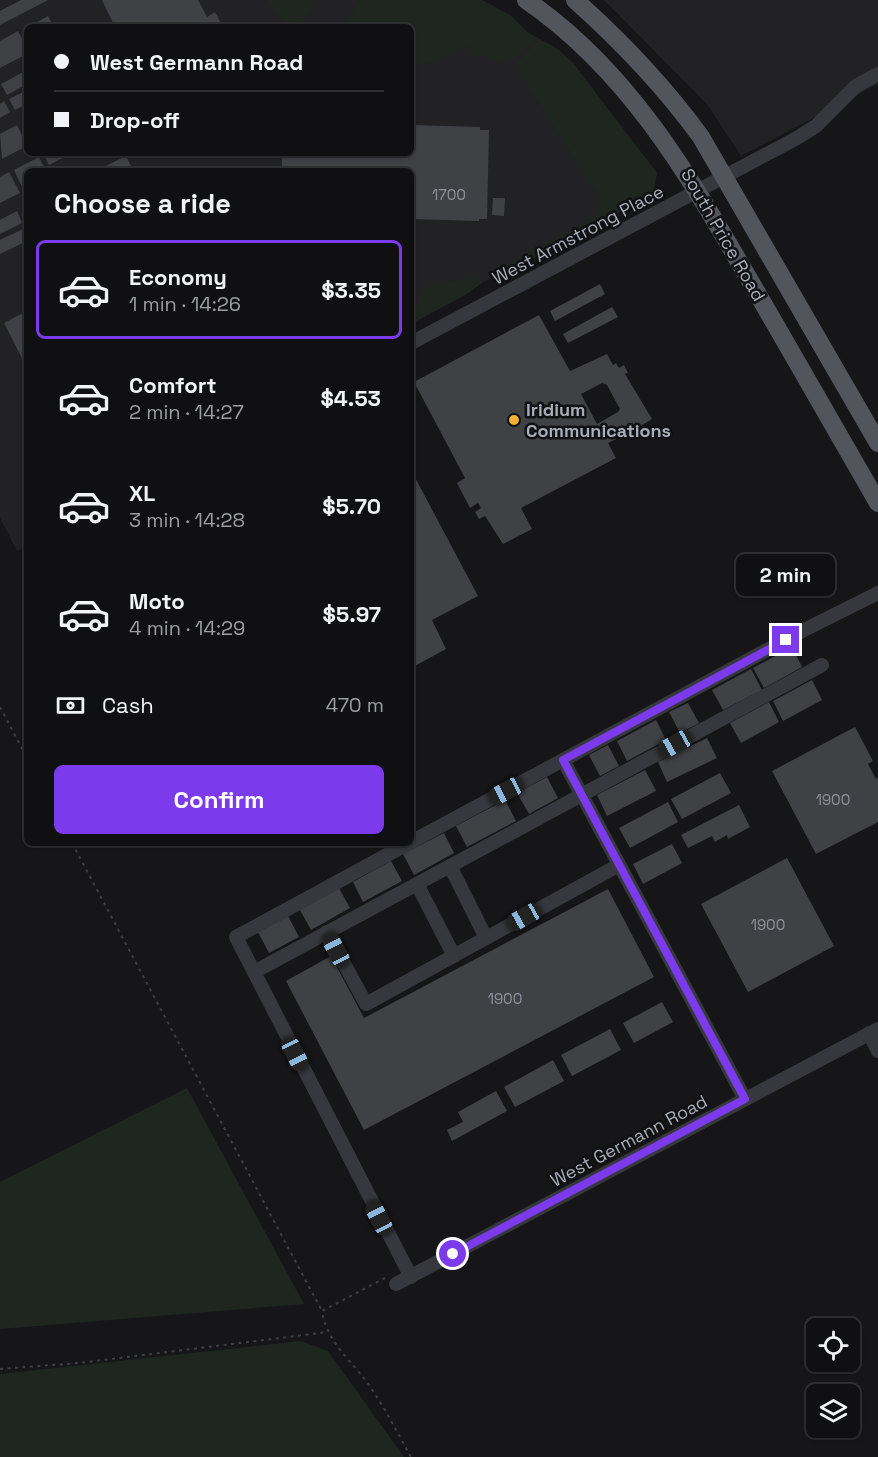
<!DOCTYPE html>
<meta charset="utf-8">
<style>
body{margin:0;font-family:"Space Grotesk",sans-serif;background:#19191b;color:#f1f3f6;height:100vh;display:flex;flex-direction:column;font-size:22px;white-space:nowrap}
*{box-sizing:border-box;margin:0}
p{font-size:20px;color:#9c9d9f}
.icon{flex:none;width:33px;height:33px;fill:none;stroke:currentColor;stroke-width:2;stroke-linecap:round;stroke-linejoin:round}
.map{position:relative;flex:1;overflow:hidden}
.drawer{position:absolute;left:24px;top:168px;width:390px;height:678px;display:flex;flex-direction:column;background:#101012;border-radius:9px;box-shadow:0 2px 4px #0004,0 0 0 2px #303032}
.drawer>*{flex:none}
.hud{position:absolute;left:24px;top:24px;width:390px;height:132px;border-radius:9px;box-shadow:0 2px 4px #0004,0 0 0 2px #303032;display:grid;align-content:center;height:132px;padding:0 30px;background:#101012}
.controls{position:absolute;left:806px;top:1318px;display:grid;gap:12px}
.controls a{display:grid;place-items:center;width:54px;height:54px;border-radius:9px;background:#101012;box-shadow:0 2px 4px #0004,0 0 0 2px #303032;font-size:30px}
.end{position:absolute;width:27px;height:27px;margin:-14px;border:8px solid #7c3aed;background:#fff;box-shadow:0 0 0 3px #fff}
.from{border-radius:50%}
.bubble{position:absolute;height:42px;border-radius:9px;background:#101012;box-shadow:0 2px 4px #0004,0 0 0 2px #303032;font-size:20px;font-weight:800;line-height:42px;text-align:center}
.car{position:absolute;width:18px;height:36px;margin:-18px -9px;border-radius:8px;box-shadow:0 0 4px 2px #0007;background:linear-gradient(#222 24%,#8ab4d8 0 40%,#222 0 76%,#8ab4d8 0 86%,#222 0)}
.hud b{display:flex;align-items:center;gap:21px;height:57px;font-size:22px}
.hud b+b{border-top:2px solid #303032}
.hud i{width:15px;height:15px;background:#f1f3f6}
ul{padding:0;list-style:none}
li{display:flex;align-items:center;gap:18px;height:99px;margin:0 12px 9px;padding:0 18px;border:3px solid transparent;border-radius:9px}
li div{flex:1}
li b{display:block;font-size:22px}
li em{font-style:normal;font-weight:800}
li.current{border-color:#7c3aed}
li>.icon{width:54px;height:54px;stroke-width:1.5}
h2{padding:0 30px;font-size:27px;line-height:72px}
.pay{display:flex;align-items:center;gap:15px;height:66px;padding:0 30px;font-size:22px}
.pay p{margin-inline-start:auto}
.primary-button{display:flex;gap:12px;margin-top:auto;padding:12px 30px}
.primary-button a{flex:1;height:69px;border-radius:9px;background:#7c3aed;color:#fff;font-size:24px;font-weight:800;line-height:69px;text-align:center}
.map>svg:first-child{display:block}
.built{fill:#222225;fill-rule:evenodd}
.green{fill:#1e261f}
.building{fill:#404145;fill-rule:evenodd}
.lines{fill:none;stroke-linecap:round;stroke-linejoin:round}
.path{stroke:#3d3f44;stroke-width:2;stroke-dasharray:3 4.5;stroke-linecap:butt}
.minor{stroke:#37383d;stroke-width:14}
.major{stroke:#53555c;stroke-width:18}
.route{stroke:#7c3aed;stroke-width:8}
.poi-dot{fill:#f2b134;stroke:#111113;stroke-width:2}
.labels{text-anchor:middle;stroke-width:5;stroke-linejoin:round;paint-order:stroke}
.number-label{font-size:15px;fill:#8e929b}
.street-label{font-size:18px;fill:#a8adb8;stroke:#111113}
.poi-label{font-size:18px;font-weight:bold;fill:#a8adb8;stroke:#111113;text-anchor:start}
</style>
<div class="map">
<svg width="878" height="1457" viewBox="0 0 878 1457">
<rect width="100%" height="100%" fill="#161618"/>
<g class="built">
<path d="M 0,0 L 482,0 L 510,15 L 527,32 L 553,46 L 573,63 L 657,173 L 653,195 L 521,265 L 511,267 L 482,283 L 465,295 L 411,324 L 411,171 L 27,171 L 27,546 L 17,551 L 0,518 ZM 27,27 L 411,27 L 411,153 L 27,153 Z"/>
<path d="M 604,0 L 878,0 L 878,84 L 741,156 L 707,104 Z"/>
</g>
<g class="green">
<path d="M 267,0 L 316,0 L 298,27 L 287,27 Z"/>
<path d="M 360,0 L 482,0 L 510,15 L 532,36 L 532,40 L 514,60 L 511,57 L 502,65 L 486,56 L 469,55 L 469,45 L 439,60 L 411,67 L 411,27 L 343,27 Z"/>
<path d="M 542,41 L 559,50 L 573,63 L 657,173 L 653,195 L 521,265 L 502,273 L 496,266 L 503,266 L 595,217 L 600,198 L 517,69 L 520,66 L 517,63 L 535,43 Z"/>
<path d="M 480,276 L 482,283 L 465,295 L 411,324 L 411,309 L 421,301 L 426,286 Z"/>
<path d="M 187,1088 L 304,1304 L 0,1329 L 0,1182 Z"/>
<path d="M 301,1341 L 328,1351 L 404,1457 L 0,1457 L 0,1374 Z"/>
</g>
<g class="building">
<path d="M 21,0 L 48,0 L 0,25 L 0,11 Z"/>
<path d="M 102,0 L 198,0 L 207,17 L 215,12 L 223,27 L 115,27 Z"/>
<path d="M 48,16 L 54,27 L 28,27 Z"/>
<path d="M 18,31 L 27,48 L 27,54 L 0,68 L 0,41 Z"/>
<path d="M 27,70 L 27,84 L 7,95 L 1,84 Z"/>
<path d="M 27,90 L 27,104 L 15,110 L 9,99 Z"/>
<path d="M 4,101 L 10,112 L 0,118 L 0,104 Z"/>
<path d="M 17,125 L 27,146 L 2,159 L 0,134 Z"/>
<path d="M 411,125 L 480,127 L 480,130 L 489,130 L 487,219 L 479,219 L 479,221 L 411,219 L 411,171 L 282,171 L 282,153 L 411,153 Z"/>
<path d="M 45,153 L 72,153 L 49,165 L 43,154 Z"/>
<path d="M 126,156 L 131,166 L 122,171 L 96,171 Z"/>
<path d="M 39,157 L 46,171 L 27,171 L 27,190 L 24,191 L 14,170 Z"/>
<path d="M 9,172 L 20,193 L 0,203 L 0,177 Z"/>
<path d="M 493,198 L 505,198 L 504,216 L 492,215 Z"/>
<path d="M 17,211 L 22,223 L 0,234 L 0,220 Z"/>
<path d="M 25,228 L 27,241 L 0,254 L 0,240 Z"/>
<path d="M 600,284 L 605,294 L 555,321 L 550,311 Z"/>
<path d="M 612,307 L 618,317 L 568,343 L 563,334 Z"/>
<path d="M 27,311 L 27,368 L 4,323 Z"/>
<path d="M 539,315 L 570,371 L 607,354 L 613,365 L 616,363 L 619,368 L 624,365 L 628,373 L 625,374 L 652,419 L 639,427 L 637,424 L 615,436 L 616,439 L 608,443 L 616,458 L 521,508 L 532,529 L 503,544 L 485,516 L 479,519 L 475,512 L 481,508 L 478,503 L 470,508 L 457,483 L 465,478 L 414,382 ZM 602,383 L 607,385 L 620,409 L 618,412 L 597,424 L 581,394 Z"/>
<path d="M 411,470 L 478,596 L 432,620 L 446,649 L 411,668 Z"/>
<path d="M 792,647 L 802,667 L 764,688 L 753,668 Z"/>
<path d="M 751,669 L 762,690 L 723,710 L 712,690 Z"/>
<path d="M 812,680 L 822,700 L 783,721 L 773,701 Z"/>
<path d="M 769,702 L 779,722 L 741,743 L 730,723 Z"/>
<path d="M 688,703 L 699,723 L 680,733 L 669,712 Z"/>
<path d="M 656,720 L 666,740 L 627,761 L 617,741 Z"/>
<path d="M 855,727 L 873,761 L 868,764 L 876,779 L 878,777 L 878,822 L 816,854 L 772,771 Z"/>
<path d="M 707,738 L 717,758 L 667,782 L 658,762 Z"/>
<path d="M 608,745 L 619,766 L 600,776 L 589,755 Z"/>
<path d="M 645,770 L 656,791 L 607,816 L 597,795 Z"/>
<path d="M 720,773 L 731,793 L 682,819 L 671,799 Z"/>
<path d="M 547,777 L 558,798 L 529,814 L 517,793 Z"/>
<path d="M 505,800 L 516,821 L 467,847 L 456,826 Z"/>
<path d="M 668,802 L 678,822 L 630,848 L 619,828 Z"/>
<path d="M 739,805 L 750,827 L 728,839 L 727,835 L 715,842 L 712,836 L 688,848 L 681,835 Z"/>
<path d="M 444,833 L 454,853 L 414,875 L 403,854 Z"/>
<path d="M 672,844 L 682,863 L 643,884 L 633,864 Z"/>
<path d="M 787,858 L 834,946 L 748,992 L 701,904 Z"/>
<path d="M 391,861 L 402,881 L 363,902 L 353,882 Z"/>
<path d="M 339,888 L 350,908 L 311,930 L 300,910 Z"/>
<path d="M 608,889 L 654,977 L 364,1130 L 286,981 L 331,956 L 364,1018 Z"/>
<path d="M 288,916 L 299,937 L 269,953 L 258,932 Z"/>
<path d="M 662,1002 L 673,1022 L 634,1043 L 623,1023 Z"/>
<path d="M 610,1029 L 621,1050 L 572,1076 L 561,1055 Z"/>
<path d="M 553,1060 L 564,1081 L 515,1107 L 504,1087 Z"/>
<path d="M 496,1091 L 507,1111 L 452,1141 L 447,1130 L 463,1122 L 458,1112 Z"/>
</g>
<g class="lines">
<g class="path">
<path d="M 0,707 L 27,758"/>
<path d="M 72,843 L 322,1311"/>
<path d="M 385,1278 L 322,1311 C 327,1344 354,1362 371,1388 C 386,1410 398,1434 411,1457"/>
<path d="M 0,1369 L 79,1363 L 328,1332"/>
</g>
<g class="minor">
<path d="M 411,343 L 797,138 L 816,126 L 856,86 L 878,74"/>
<path d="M 563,760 L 745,1099"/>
<path d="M 411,842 L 804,630 L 878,593"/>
<path d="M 409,843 L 236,937 L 411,1277"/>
<path d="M 450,866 L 486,938"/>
<path d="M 417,884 L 454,956"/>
<path d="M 327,932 L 366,1004 L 619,865"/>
<path d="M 254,972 L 822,665"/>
<path d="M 869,1033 L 878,1051"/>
<path d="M 396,1284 L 878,1029"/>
</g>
<g class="major">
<path d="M 526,0 C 630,71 691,179 753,286 C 795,358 836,430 878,503"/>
<path d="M 575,0 C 622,42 664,86 701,137 L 878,443"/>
</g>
</g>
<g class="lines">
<path class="route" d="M 453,1254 L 745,1099 L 563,760 L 786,640"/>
</g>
<circle class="poi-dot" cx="514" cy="420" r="6"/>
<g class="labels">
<g class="number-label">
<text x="449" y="200">1700</text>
<text x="833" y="805">1900</text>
<text x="768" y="930">1900</text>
<text x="505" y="1004">1900</text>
</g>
<g class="street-label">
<text transform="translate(578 235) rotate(-28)" y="6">West Armstrong Place</text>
<text transform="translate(723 235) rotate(60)" y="6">South Price Road</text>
<text transform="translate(629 1141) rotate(-28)" y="6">West Germann Road</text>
</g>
<g class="poi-label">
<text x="526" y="416">Iridium<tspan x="526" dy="21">Communications</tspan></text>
</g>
</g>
</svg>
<div class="controls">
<a><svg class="icon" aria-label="locate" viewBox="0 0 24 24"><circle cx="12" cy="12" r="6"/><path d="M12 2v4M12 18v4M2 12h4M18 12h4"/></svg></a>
<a><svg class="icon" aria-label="layers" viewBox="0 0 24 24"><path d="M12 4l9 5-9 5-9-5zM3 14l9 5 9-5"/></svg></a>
</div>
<i class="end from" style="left:453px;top:1254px"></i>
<i class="end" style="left:786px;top:640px"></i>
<div class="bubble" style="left:736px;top:554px;width:99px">2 min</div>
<i class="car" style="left:675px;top:744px;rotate:241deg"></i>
<i class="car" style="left:506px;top:791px;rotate:242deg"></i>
<i class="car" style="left:524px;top:917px;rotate:241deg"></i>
<i class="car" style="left:336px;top:950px;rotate:332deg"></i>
<i class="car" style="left:295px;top:1054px;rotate:153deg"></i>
<i class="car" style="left:379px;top:1218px;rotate:332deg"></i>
<div class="hud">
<b><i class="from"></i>West Germann Road</b>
<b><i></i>Drop-off</b>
</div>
<section class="drawer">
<h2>Choose a ride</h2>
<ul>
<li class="current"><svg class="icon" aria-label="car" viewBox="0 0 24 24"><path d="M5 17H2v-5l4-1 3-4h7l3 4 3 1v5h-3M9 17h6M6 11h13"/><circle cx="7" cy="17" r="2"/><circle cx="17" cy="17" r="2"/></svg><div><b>Economy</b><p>1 min · 14:26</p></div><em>$3.35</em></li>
<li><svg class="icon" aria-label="car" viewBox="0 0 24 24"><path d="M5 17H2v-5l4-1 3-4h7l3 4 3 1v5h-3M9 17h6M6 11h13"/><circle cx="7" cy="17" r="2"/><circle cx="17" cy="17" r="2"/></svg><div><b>Comfort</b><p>2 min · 14:27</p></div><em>$4.53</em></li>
<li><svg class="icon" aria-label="car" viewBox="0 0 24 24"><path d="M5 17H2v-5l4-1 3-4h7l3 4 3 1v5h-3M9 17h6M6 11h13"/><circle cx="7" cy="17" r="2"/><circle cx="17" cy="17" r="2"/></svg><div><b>XL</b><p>3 min · 14:28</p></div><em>$5.70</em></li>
<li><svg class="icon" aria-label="car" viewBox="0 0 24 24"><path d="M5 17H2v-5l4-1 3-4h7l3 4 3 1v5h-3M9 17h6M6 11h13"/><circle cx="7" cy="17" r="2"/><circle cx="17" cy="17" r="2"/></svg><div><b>Moto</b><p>4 min · 14:29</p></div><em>$5.97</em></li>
</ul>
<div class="pay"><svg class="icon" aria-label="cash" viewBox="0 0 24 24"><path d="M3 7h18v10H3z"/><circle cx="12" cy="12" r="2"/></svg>Cash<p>470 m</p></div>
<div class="primary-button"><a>Confirm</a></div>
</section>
</div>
